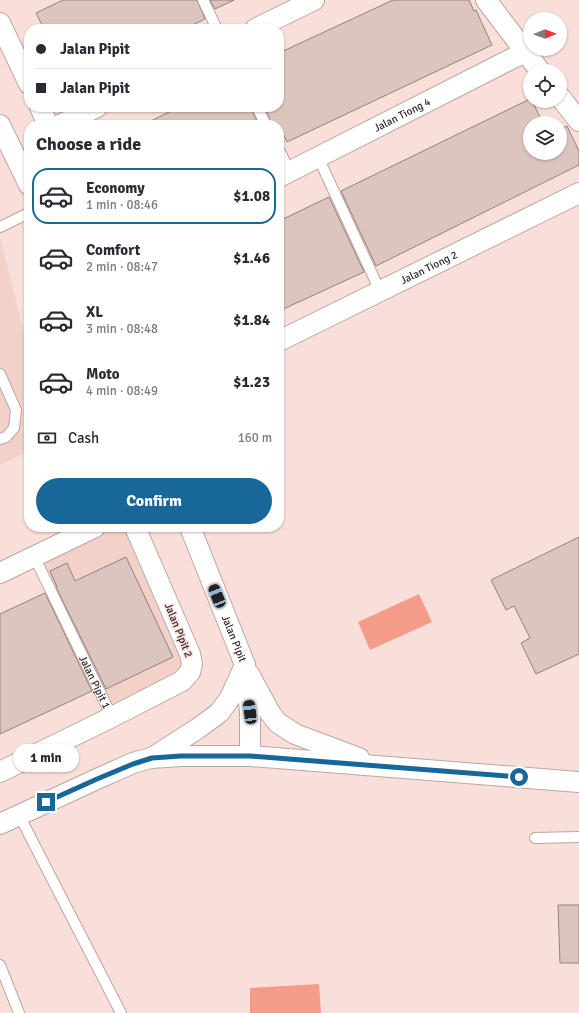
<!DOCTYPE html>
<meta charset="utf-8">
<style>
body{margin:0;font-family:Signika,sans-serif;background:#f7f7f7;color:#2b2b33;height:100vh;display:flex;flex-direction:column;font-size:15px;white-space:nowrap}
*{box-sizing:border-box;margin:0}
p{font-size:13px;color:#7c7c81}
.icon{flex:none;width:22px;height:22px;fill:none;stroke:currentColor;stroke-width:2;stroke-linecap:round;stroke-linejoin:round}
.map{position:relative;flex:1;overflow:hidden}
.side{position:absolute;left:24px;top:120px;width:260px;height:412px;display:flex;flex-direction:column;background:#fff;border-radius:16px;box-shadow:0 1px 3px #0004}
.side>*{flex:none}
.banner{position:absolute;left:24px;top:24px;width:260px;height:88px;border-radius:16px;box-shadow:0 1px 3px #0004;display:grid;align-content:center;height:88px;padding:0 12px;background:#fff}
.needle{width:26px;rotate:89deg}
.buttons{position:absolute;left:523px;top:12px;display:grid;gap:8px}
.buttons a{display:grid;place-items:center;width:44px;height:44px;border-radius:50%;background:#fff;box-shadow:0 1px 3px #0004;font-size:20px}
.end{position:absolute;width:18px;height:18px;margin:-9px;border:5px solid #176799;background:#fff;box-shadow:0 0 0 2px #fff}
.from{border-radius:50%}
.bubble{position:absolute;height:28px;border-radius:14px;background:#fff;box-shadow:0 1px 3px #0004;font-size:13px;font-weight:700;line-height:28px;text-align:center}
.car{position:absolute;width:12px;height:24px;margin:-12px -6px;border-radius:5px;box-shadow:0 0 3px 1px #0007;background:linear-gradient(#222 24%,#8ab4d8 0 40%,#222 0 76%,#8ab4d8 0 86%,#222 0)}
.banner b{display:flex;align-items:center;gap:14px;height:38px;font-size:15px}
.banner b+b{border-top:1px solid #e1e1e2}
.banner i{width:10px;height:10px;background:#2b2b33}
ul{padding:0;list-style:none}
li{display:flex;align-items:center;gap:12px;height:56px;margin:0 8px 6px;padding:0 4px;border:2px solid transparent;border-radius:16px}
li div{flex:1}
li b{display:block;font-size:15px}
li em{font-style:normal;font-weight:700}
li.on{border-color:#176799}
li>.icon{width:36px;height:36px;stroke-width:1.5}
h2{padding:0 12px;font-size:18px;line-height:48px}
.pay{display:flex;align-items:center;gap:10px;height:44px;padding:0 12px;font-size:15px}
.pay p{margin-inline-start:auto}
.cta{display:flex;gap:8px;margin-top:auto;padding:8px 12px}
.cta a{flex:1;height:46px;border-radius:24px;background:#176799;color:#fff;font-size:16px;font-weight:700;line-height:46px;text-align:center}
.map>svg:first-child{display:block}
.built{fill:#f2d1c9}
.green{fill:#f59b89}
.building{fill:#ddc5bf;stroke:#957f7a}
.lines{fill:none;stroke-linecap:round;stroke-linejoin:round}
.lane-casing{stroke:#bda6a1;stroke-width:12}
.street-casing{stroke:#bda6a1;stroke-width:22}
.lane{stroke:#fff;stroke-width:10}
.street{stroke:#fff;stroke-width:20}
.route{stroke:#176799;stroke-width:5}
.labels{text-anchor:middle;stroke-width:3;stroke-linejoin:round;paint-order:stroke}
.street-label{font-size:11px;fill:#312826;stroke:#f8dfda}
</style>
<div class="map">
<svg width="579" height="1013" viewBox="0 0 579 1013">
<rect width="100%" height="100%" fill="#f8dfda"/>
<g class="built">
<path d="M 0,238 L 29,353 L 29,451 L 0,465 Z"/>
<path d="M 114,527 L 126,527 L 184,666 L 178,674 L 112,708 L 41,559 Z"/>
</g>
<g class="green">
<path d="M 419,594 L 432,622 L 370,650 L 358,622 Z"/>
<path d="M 319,984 L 321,1013 L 250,1013 L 250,988 Z"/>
</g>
<g class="building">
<path d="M 63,0 L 197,0 L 205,19 L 184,29 L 44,29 L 36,13 Z"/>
<path d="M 210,0 L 234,0 L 215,9 Z"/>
<path d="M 393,0 L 469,0 L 474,11 L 476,10 L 492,45 L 287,142 L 279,125 L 272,125 L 266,110 L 272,107 L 279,107 L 279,53 Z"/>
<path d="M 530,99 L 530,101 L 532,101 L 543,123 L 530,123 L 530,153 L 560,153 L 560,129 L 567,126 L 579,151 L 579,165 L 376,266 L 341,191 Z"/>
<path d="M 179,107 L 250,107 L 259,125 L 143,125 Z"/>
<path d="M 329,197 L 364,272 L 279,311 L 279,221 Z"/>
<path d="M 579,537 L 579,654 L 536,674 L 521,643 L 530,638 L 514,606 L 506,610 L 491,580 Z"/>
<path d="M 126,557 L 173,657 L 106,689 L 56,587 L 57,587 L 50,571 L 67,563 L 75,581 Z"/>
<path d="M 45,593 L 92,691 L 0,734 L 0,614 Z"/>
<path d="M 558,905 L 579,905 L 579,963 L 560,963 Z"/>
</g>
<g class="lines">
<defs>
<g id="lane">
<path d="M 203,0 L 217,29"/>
<path d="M 257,107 L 266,125"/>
<path d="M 279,150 L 290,172"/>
<path d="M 318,157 L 380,291"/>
<path d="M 0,227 L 29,213"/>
<path d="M 0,374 L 16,410 L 14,428 L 6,437 L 0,439"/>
<path id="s1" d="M 34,556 L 112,717"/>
<path d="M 19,815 L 121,1013"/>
<path d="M 535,838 L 579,837"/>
<path d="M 0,965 L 19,1013"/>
</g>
<g id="street">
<path d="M 486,0 L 540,71"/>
<path d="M 0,23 L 29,84"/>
<path d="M 255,29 L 314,0"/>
<path d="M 560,97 L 579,121"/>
<path d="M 40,107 L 48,125"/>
<path d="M 0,125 L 29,185"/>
<path d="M 60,125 L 97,107"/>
<path id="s2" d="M 279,177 L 525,52"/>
<path id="s3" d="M 279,341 L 579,193"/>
<path id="s4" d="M 190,527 L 245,665 L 250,712 L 250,756"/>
<path d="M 0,573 L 95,527"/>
<path d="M 249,674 L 270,713 L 278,723 L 295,734 L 359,758"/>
<path d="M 155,756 L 197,729 L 219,713 L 230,698 L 245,665"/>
<path d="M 0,772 L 112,717 L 182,681 L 190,672 L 192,664 L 190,654 L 135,527"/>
<path d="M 0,824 L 97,779 L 133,763 L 151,758 L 181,756 L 250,756 L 579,782"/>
</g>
</defs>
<use href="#lane" class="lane-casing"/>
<use href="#street" class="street-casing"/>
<use href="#lane" class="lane"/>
<use href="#street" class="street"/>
</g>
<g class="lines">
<path class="route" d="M 46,802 L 97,779 L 133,764 L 152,758 L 181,756 L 250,756 L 519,777"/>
</g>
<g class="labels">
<g class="street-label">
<text dy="4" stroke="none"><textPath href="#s2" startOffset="138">Jalan Tiong 4</textPath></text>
<text dy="4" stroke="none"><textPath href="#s3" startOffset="167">Jalan Tiong 2</textPath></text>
<text transform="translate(179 630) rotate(68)" y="4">Jalan Pipit 2</text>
<text dy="4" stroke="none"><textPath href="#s4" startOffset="120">Jalan Pipit</textPath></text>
<text dy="4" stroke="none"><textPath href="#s1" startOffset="140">Jalan Pipit 1</textPath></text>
</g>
</g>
</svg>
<div class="buttons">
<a><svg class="needle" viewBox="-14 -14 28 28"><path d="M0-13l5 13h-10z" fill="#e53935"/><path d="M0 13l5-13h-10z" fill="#7c7c81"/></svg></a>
<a><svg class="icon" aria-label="locate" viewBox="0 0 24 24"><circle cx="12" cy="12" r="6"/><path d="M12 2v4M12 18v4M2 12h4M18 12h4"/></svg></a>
<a><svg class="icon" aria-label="layers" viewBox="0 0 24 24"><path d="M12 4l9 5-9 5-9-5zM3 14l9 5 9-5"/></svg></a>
</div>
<i class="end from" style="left:519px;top:777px"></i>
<i class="end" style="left:46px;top:802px"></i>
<div class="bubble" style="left:13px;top:744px;width:66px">1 min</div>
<i class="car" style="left:217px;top:596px;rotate:338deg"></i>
<i class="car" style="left:250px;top:712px;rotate:353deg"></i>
<div class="banner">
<b><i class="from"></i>Jalan Pipit</b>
<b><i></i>Jalan Pipit</b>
</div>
<section class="side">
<h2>Choose a ride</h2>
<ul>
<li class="on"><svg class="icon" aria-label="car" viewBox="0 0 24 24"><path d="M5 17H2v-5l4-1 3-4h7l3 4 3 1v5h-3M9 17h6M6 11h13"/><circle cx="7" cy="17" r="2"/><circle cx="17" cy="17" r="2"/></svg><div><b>Economy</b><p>1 min · 08:46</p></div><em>$1.08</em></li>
<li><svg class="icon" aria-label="car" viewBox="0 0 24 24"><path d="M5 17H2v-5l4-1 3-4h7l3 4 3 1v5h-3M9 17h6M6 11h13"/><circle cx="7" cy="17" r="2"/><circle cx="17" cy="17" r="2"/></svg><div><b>Comfort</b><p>2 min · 08:47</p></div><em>$1.46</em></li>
<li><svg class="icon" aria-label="car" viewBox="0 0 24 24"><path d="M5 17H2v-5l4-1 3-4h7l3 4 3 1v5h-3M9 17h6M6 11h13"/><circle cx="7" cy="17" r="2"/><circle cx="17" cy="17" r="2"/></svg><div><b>XL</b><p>3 min · 08:48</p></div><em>$1.84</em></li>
<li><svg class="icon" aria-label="car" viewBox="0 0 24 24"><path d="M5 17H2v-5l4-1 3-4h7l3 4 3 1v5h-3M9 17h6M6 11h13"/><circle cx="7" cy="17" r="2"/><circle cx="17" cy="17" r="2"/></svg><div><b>Moto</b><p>4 min · 08:49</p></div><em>$1.23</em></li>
</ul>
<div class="pay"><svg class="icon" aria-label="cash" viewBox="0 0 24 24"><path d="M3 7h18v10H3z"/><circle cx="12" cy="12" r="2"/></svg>Cash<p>160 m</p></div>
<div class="cta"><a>Confirm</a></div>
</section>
</div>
